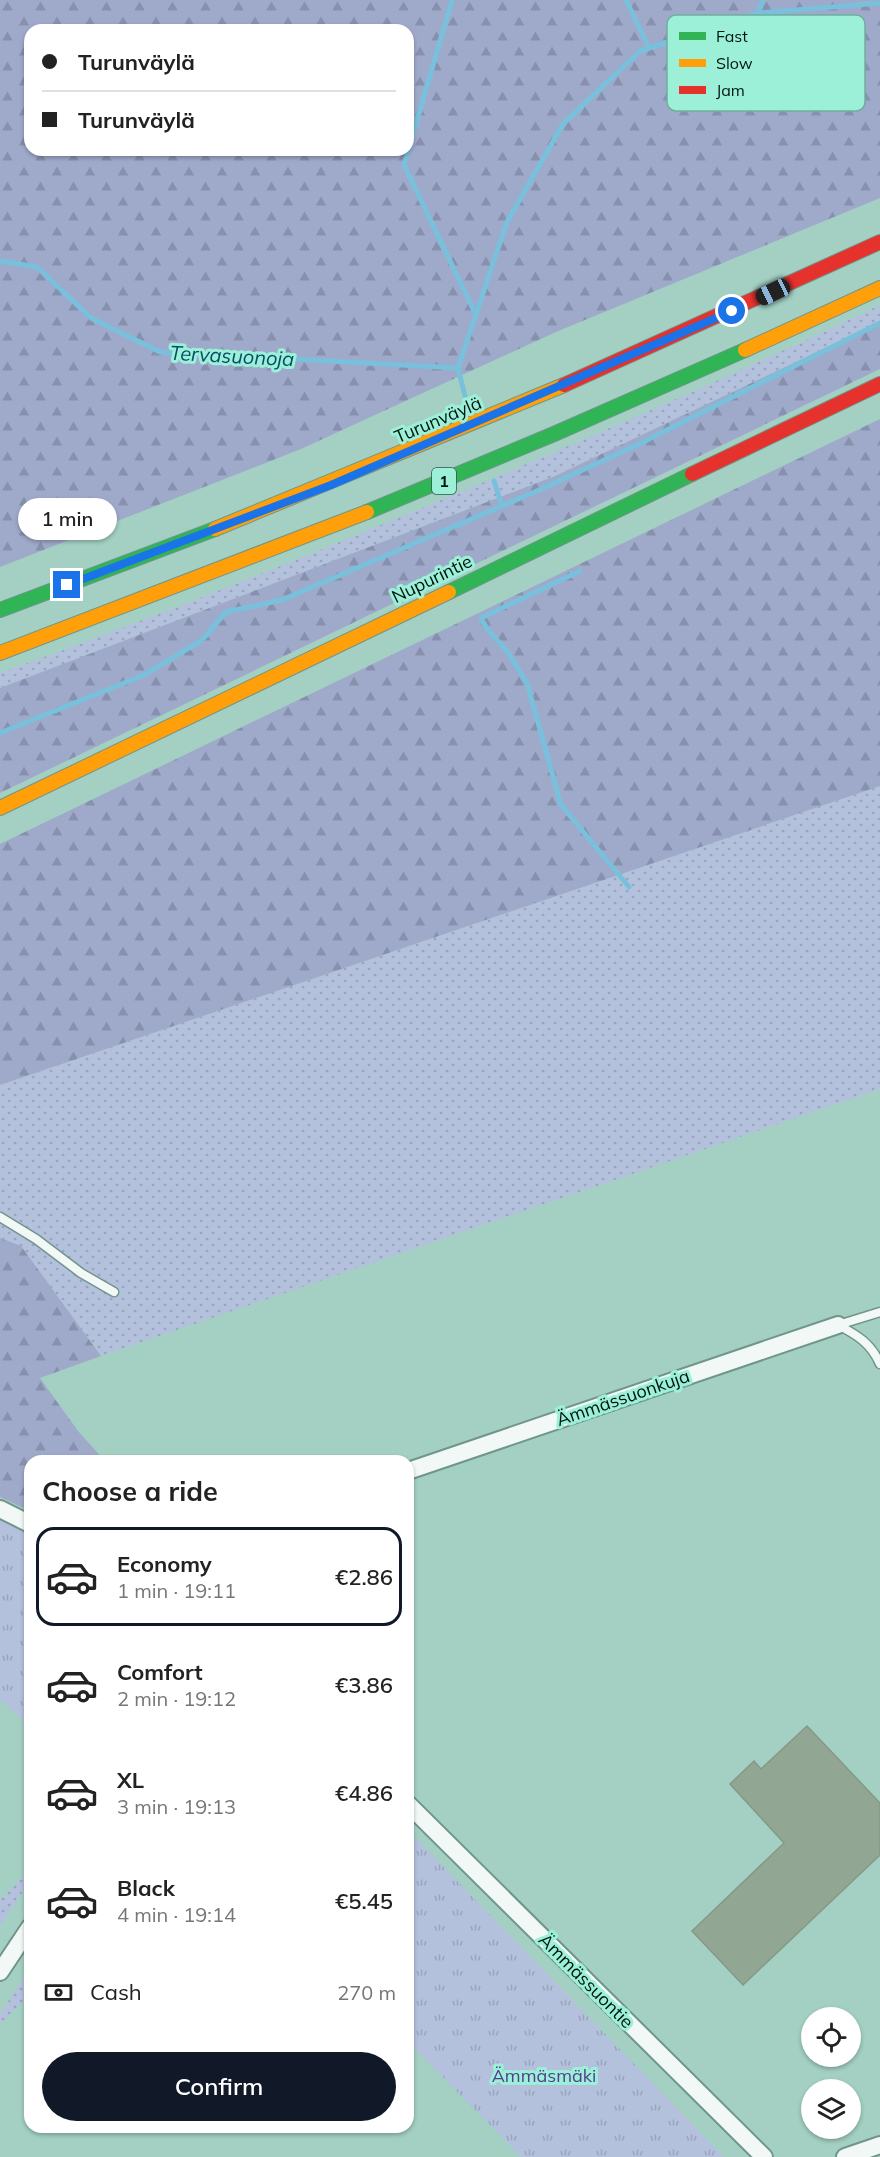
<!DOCTYPE html>
<meta charset="utf-8">
<style>
body{margin:0;font-family:Mulish,sans-serif;background:#f2f2f2;color:#222;height:100vh;display:flex;flex-direction:column;font-size:22px;white-space:nowrap}
*{box-sizing:border-box;margin:0}
p{font-size:20px;color:#767676}
.icon{flex:none;width:33px;height:33px;fill:none;stroke:currentColor;stroke-width:2;stroke-linecap:round;stroke-linejoin:round}
.map{position:relative;flex:1;overflow:hidden}
.sheet{position:absolute;left:24px;top:1455px;width:390px;height:678px;display:flex;flex-direction:column;background:#fff;border-radius:18px;box-shadow:0 2px 4px #0004}
.sheet>*{flex:none}
.banner{position:absolute;left:24px;top:24px;width:390px;height:132px;border-radius:18px;box-shadow:0 2px 4px #0004;display:grid;align-content:center;height:132px;padding:0 18px;background:#fff}
.tools{position:absolute;left:801px;top:2007px;display:grid;gap:12px}
.tools a{display:grid;place-items:center;width:60px;height:60px;border-radius:50%;background:#fff;box-shadow:0 2px 4px #0004;font-size:30px}
.end{position:absolute;width:27px;height:27px;margin:-14px;border:8px solid #1a73e8;background:#fff;box-shadow:0 0 0 3px #fff}
.from{border-radius:50%}
.bubble{position:absolute;height:42px;border-radius:21px;background:#fff;box-shadow:0 2px 4px #0004;font-size:20px;font-weight:600;line-height:42px;text-align:center}
.car{position:absolute;width:18px;height:36px;margin:-18px -9px;border-radius:8px;box-shadow:0 0 4px 2px #0007;background:linear-gradient(#222 24%,#8ab4d8 0 40%,#222 0 76%,#8ab4d8 0 86%,#222 0)}
.banner b{display:flex;align-items:center;gap:21px;height:57px;font-size:22px}
.banner b+b{border-top:2px solid #e0e0e0}
.banner i{width:15px;height:15px;background:#222}
ul{padding:0;list-style:none}
li{display:flex;align-items:center;gap:18px;height:99px;margin:0 12px 9px;padding:0 6px;border:3px solid transparent;border-radius:18px}
li div{flex:1}
li b{display:block;font-size:22px}
li em{font-style:normal;font-weight:600}
li.current{border-color:#111827}
li>.icon{width:54px;height:54px;stroke-width:1.5}
h2{padding:0 18px;font-size:27px;line-height:72px}
.pay{display:flex;align-items:center;gap:15px;height:66px;padding:0 18px;font-size:22px}
.pay p{margin-inline-start:auto}
.button{display:flex;gap:12px;margin-top:auto;padding:12px 18px}
.button a{flex:1;height:69px;border-radius:36px;background:#111827;color:#fff;font-size:24px;font-weight:600;line-height:69px;text-align:center}
.map>svg:first-child{display:block}
.grass{fill:url(#grass-dots)}
.forest{fill:url(#forest-firs);fill-rule:evenodd}
.park{fill:url(#park-tufts)}
.lines{fill:none;stroke-linecap:round;stroke-linejoin:round}
.stream{stroke:#78c0db;stroke-width:5}
.building{fill:#92a793;stroke:#849986;stroke-width:1.5}
.lane-casing{stroke:#70958b;stroke-width:11}
.street-casing{stroke:#70958b;stroke-width:20}
.fast-casing{stroke:#70958b;stroke-width:16}
.slow-casing{stroke:#70958b;stroke-width:16}
.jam-casing{stroke:#70958b;stroke-width:16}
.lane{stroke:#f1f8f6;stroke-width:8}
.street{stroke:#f1f8f6;stroke-width:16}
.fast{stroke:#30b455;stroke-width:14}
.slow{stroke:#ff9f0a;stroke-width:14}
.jam{stroke:#e5322d;stroke-width:14}
.route{stroke:#1a73e8;stroke-width:8}
.labels{text-anchor:middle;stroke-width:6;stroke-linejoin:round;paint-order:stroke}
.shield{fill:#9df0d8;stroke:#2f574b;stroke-width:1.5}
.shield-label{font-size:16px;font-weight:bold;fill:#00150f}
.street-label{font-size:18px;fill:#00150f;stroke:#9df0d8}
.park-label{font-size:18px;fill:#553c90;stroke:#9df0d8}
.water-label{font-size:20px;font-style:italic;fill:#074d6b;stroke:#9df0d8}
.key{fill:#9df0d8;stroke:#6eae9c;stroke-width:1.5}
.key-label{font-size:16px;fill:#00150f}
</style>
<div class="map">
<svg width="880" height="2157" viewBox="0 0 880 2157">
<defs>
<pattern id="grass-dots" width="8" height="8" patternUnits="userSpaceOnUse" patternTransform="scale(1.5)"><rect width="8" height="8" fill="#b4c1dd"/><path d="M2 2h.1M6 6h.1" fill="none" stroke="#99a5bc" stroke-width="1.8" stroke-linecap="round"/></pattern>
<pattern id="forest-firs" width="22" height="20" patternUnits="userSpaceOnUse" patternTransform="scale(1.5)"><rect width="22" height="20" fill="#9faacb"/><path d="M5 1l3.5 6h-7zM16 11l3.5 6h-7z" fill="#8791ad"/></pattern>
<pattern id="park-tufts" width="24" height="20" patternUnits="userSpaceOnUse" patternTransform="scale(1.5)"><rect width="24" height="20" fill="#b4c1dd"/><path d="M3 7l-1-3M5 7V3M7 7l1-3M15 17l-1-3M17 17v-4M19 17l1-3" fill="none" stroke="#99a5bc"/></pattern>
</defs>
<rect width="100%" height="100%" fill="#a3d0c3"/>
<g class="grass">
<path d="M 880,305 L 880,322 L 555,476 L 0,688 L 0,673 C 152,619 302,558 451,496 C 595,435 739,373 880,305 Z"/>
<path d="M 880,786 L 880,1089 L 101,1356 L 21,1247 L 0,1238 L 0,1085 Z"/>
<path d="M 30,1870 L 30,1896 L 23,1891 L 0,1926 L 0,1900 Z"/>
<path d="M 30,1968 L 30,1995 L 0,2024 L 0,2014 Z"/>
</g>
<g class="forest">
<path d="M 0,0 L 880,0 L 880,198 L 556,332 L 301,449 L 0,567 ZM 30,30 L 408,30 L 408,150 L 30,150 Z"/>
<path d="M 880,322 L 880,369 L 0,793 L 0,688 L 555,476 Z"/>
<path d="M 880,419 L 880,786 L 0,1085 L 0,844 Z"/>
<path d="M 0,1238 L 21,1246 L 101,1356 L 40,1378 L 78,1431 L 105,1461 L 30,1461 L 30,1511 L 0,1497 Z"/>
</g>
<g class="park">
<path d="M 0,1519 L 30,1534 L 30,1727 L 0,1699 Z"/>
<path d="M 408,1830 L 724,2157 L 521,2157 L 408,2042 Z"/>
</g>
<g class="lines">
<g class="stream">
<path d="M 452,0 L 404,165 L 476,315"/>
<path d="M 626,0 L 649,48"/>
<path d="M 758,13 L 763,0"/>
<path d="M 0,261 L 37,267 L 91,318 L 160,352 L 458,368"/>
<path d="M 458,368 L 507,222 L 563,124 L 640,51 L 758,13 L 880,3"/>
<path d="M 458,368 L 465,396"/>
<path d="M 494,481 L 502,506"/>
<path d="M 580,571 L 481,618 L 487,629 L 507,651 L 527,683 L 561,805 L 629,887"/>
<path d="M 0,733 L 144,675 L 202,640 L 226,612 L 282,600 L 537,491 L 637,445 L 880,323"/>
</g>
</g>
<path class="building" d="M 807,1726 L 880,1803 L 880,1855 L 743,1985 L 692,1931 L 784,1843 L 730,1784 L 754,1761 L 761,1769 Z"/>
<g class="lines">
<defs>
<g id="lane">
<path d="M 0,1217 L 36,1239 L 81,1273 L 114,1292"/>
<path d="M 838,1325 C 857,1335 871,1343 880,1364"/>
<path d="M 838,1325 L 880,1312"/>
</g>
<g id="street">
<path d="M 408,1471 L 838,1325"/>
<path d="M 0,1509 L 30,1524"/>
<path d="M 408,1804 L 764,2157"/>
<path d="M 0,1972 L 30,1927"/>
<path d="M 845,2157 L 880,2145"/>
</g>
<g id="fast">
<path d="M 367,512 L 554,434 L 745,350"/>
<path d="M 449,592 L 692,474"/>
<path d="M 0,610 L 215,529"/>
</g>
<g id="slow">
<path d="M 745,350 L 880,288"/>
<path d="M 215,529 L 564,385"/>
<path d="M 0,653 L 367,512"/>
<path d="M 0,808 L 449,592"/>
</g>
<g id="jam">
<path d="M 564,385 L 880,242"/>
<path d="M 692,474 L 880,384"/>
</g>
</defs>
<use href="#lane" class="lane-casing"/>
<use href="#street" class="street-casing"/>
<use href="#fast" class="fast-casing"/>
<use href="#slow" class="slow-casing"/>
<use href="#jam" class="jam-casing"/>
<use href="#lane" class="lane"/>
<use href="#street" class="street"/>
<use href="#fast" class="fast"/>
<use href="#slow" class="slow"/>
<use href="#jam" class="jam"/>
</g>
<g class="lines">
<path class="route" d="M 67,585 L 331,485 L 732,311"/>
</g>
<g class="labels">
<rect class="shield" x="432" y="468" width="24" height="26" rx="4.5"/>
<g class="shield-label">
<text x="444" y="487">1</text>
</g>
<g class="street-label">
<text transform="translate(438 420) rotate(-23)" y="6">Turunväylä</text>
<text transform="translate(432 579) rotate(-26)" y="6">Nupurintie</text>
<text transform="translate(623 1398) rotate(-19)" y="6">Ämmässuonkuja</text>
<text transform="translate(586 1981) rotate(45)" y="6">Ämmässuontie</text>
</g>
<g class="park-label">
<text x="544" y="2082">Ämmäsmäki</text>
</g>
<g class="water-label">
<text transform="translate(232 356) rotate(3)" y="7">Tervasuonoja</text>
</g>
</g>
<rect x="667" y="15" width="198" height="96" rx="9" class="key"/>
<rect x="679" y="32" width="27" height="8" fill="#30b455"/>
<rect x="679" y="59" width="27" height="8" fill="#ff9f0a"/>
<rect x="679" y="86" width="27" height="8" fill="#e5322d"/>
<g class="key-label">
<text x="716" y="42">Fast</text>
<text x="716" y="69">Slow</text>
<text x="716" y="96">Jam</text>
</g>
</svg>
<div class="tools">
<a><svg class="icon" aria-label="locate" viewBox="0 0 24 24"><circle cx="12" cy="12" r="6"/><path d="M12 2v4M12 18v4M2 12h4M18 12h4"/></svg></a>
<a><svg class="icon" aria-label="layers" viewBox="0 0 24 24"><path d="M12 4l9 5-9 5-9-5zM3 14l9 5 9-5"/></svg></a>
</div>
<i class="end from" style="left:732px;top:311px"></i>
<i class="end" style="left:67px;top:585px"></i>
<div class="bubble" style="left:18px;top:498px;width:99px">1 min</div>
<i class="car" style="left:773px;top:292px;rotate:245deg"></i>
<div class="banner">
<b><i class="from"></i>Turunväylä</b>
<b><i></i>Turunväylä</b>
</div>
<section class="sheet">
<h2>Choose a ride</h2>
<ul>
<li class="current"><svg class="icon" aria-label="car" viewBox="0 0 24 24"><path d="M5 17H2v-5l4-1 3-4h7l3 4 3 1v5h-3M9 17h6M6 11h13"/><circle cx="7" cy="17" r="2"/><circle cx="17" cy="17" r="2"/></svg><div><b>Economy</b><p>1 min · 19:11</p></div><em>€2.86</em></li>
<li><svg class="icon" aria-label="car" viewBox="0 0 24 24"><path d="M5 17H2v-5l4-1 3-4h7l3 4 3 1v5h-3M9 17h6M6 11h13"/><circle cx="7" cy="17" r="2"/><circle cx="17" cy="17" r="2"/></svg><div><b>Comfort</b><p>2 min · 19:12</p></div><em>€3.86</em></li>
<li><svg class="icon" aria-label="car" viewBox="0 0 24 24"><path d="M5 17H2v-5l4-1 3-4h7l3 4 3 1v5h-3M9 17h6M6 11h13"/><circle cx="7" cy="17" r="2"/><circle cx="17" cy="17" r="2"/></svg><div><b>XL</b><p>3 min · 19:13</p></div><em>€4.86</em></li>
<li><svg class="icon" aria-label="car" viewBox="0 0 24 24"><path d="M5 17H2v-5l4-1 3-4h7l3 4 3 1v5h-3M9 17h6M6 11h13"/><circle cx="7" cy="17" r="2"/><circle cx="17" cy="17" r="2"/></svg><div><b>Black</b><p>4 min · 19:14</p></div><em>€5.45</em></li>
</ul>
<div class="pay"><svg class="icon" aria-label="cash" viewBox="0 0 24 24"><path d="M3 7h18v10H3z"/><circle cx="12" cy="12" r="2"/></svg>Cash<p>270 m</p></div>
<div class="button"><a>Confirm</a></div>
</section>
</div>
